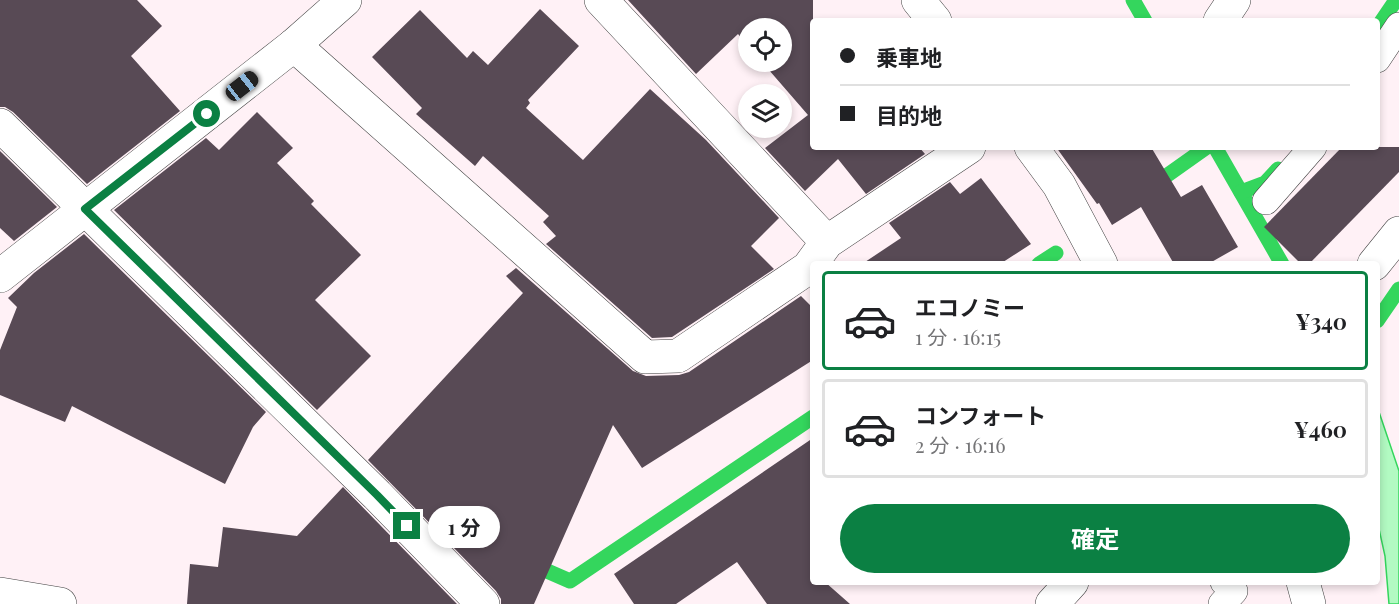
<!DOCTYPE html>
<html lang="ja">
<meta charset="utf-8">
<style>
body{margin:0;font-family:"Playfair Display","Noto Sans JP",serif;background:#f2f2f2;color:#202124;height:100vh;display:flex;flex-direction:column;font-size:22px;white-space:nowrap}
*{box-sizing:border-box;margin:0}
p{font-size:20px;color:#757577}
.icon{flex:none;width:33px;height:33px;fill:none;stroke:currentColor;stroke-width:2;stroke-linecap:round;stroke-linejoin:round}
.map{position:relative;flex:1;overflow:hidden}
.sheet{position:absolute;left:810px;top:261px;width:570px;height:324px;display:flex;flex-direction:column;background:#fff;border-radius:6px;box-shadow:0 3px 9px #0003}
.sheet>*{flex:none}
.hud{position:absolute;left:810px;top:18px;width:570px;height:132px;border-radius:6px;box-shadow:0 3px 9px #0003;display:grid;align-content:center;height:132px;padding:0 30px;background:#fff}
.buttons{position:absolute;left:738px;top:18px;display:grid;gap:12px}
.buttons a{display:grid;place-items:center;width:54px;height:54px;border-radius:50%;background:#fff;box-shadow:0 3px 9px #0003;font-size:30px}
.end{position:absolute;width:27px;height:27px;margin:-14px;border:8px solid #0b8043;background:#fff;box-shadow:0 0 0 3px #fff}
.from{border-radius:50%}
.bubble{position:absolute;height:42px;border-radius:21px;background:#fff;box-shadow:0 3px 9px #0003;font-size:20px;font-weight:700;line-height:42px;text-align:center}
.car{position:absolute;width:18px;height:36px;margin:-18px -9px;border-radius:8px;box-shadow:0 0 4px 2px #0007;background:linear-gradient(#222 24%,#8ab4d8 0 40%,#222 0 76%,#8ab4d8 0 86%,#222 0)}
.hud b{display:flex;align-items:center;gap:21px;height:57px;font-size:22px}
.hud b+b{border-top:2px solid #e0e0e0}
.hud i{width:15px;height:15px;background:#202124}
ul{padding:10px 0 0;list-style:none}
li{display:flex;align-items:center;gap:18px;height:99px;margin:0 12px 9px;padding:0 18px;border:3px solid #e0e0e0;border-radius:6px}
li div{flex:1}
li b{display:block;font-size:22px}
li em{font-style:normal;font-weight:700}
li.current{border-color:#0b8043}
li>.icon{width:54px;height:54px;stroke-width:1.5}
.action{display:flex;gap:12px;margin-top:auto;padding:12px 30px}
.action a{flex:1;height:69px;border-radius:36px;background:#0b8043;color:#fff;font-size:24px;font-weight:700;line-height:69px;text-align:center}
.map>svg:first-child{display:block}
.water{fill:#b2fac2;stroke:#34d65d;stroke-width:1.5}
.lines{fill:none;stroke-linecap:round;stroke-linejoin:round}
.stream{stroke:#34d65d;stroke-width:15}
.building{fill:#584a55}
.service-casing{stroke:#424242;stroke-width:28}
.minor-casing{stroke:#424242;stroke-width:34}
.service{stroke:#fff;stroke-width:27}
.minor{stroke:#fff;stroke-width:33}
.route{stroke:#0b8043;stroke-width:8}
</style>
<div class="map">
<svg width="1399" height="604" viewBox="0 0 1399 604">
<rect width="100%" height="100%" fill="#fff1f6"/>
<path class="water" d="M 1377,406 L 1399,471 L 1399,604 L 1389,604 L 1385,556 L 1377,520 Z"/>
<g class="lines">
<g class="stream">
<path d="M 1133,0 L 1145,21"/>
<path d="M 1377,28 L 1396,0"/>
<path d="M 1215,147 L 1282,264"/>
<path d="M 1152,186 L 1207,147"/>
<path d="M 1241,192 L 1265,183 L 1278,169"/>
<path d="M 1039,264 L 1056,253"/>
<path d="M 1377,321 L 1399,289"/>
<path d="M 531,564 L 570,581 L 813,417"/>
</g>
</g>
<g class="building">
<path d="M 0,0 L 137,0 L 162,26 L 131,56 L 180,111 L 87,184 L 13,112 L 5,107 L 0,107 Z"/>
<path d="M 628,0 L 813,0 L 813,147 L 919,147 L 925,154 L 866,194 L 838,159 L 805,191 L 765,148 L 808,115 L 762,62 L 782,62 L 782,28 L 748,28 L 748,46 L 738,34 L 696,74 Z"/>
<path d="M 540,9 L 579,46 L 528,100 L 530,103 L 526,108 L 583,160 L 650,89 L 706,140 L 779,218 L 751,246 L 774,269 L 672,337 L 652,338 L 546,244 L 556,236 L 543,222 L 549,216 L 483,156 L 475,166 L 416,114 L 422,108 L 372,57 L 420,10 L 467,58 L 473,51 L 488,65 Z"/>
<path d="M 257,112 L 293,148 L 277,163 L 314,201 L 311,204 L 361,255 L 315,300 L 371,356 L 317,410 L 114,210 L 206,138 L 219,150 Z"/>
<path d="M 1056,147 L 1151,147 L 1181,197 L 1202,185 L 1238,247 L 1208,264 L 1174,264 L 1141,207 L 1112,225 L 1099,203 L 1097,204 Z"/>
<path d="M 1342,147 L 1399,147 L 1399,172 L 1309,264 L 1301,264 L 1264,227 Z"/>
<path d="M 0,151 L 57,207 L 14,241 L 0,228 Z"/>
<path d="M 981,178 L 1031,244 L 1000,264 L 862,264 L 901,238 L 889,223 L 950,182 L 960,194 Z"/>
<path d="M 84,234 L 266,412 L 253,427 L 225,484 L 72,406 L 65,422 L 0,395 L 0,350 L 17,307 L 8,298 L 34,273 Z"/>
<path d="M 516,268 L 633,371 L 646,376 L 679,375 L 689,372 L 801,296 L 813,308 L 813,360 L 642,468 L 613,425 L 534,604 L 501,604 L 501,599 L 496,591 L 368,460 L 523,293 L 506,276 Z"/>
<path d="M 813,438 L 813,582 L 825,582 L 850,604 L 767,604 L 737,562 L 676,604 L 634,604 L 614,574 Z"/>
<path d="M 343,487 L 457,604 L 187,604 L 190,564 L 218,567 L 223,527 L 297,536 Z"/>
</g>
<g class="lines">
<defs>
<g id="service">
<path d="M 1377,59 L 1399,26"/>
<path d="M 1266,201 L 1313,147"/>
<path d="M 1222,604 L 1234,591 L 1224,582"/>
</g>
<g id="minor">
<path d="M 601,0 L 827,242"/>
<path d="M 918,0 L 935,21"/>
<path d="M 1220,21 L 1234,0"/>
<path d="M 294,45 L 645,357 L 678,356 L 808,268 L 827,242 L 969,147"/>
<path d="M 0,125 L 377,495 L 483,604"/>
<path d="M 1031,147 L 1059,185 L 1101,264"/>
<path d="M 1374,264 L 1399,233"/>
<path d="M 0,276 L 294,45 L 345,0"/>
<path d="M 1303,582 L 1309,604"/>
<path d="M 0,594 L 60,604"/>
<path d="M 1052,604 L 1072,582"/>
</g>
</defs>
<use href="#service" class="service-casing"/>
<use href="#minor" class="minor-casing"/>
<use href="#service" class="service"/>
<use href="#minor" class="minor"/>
</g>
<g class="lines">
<path class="route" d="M 207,114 L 85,209 L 377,495 L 407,526"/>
</g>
</svg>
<div class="buttons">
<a><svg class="icon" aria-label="locate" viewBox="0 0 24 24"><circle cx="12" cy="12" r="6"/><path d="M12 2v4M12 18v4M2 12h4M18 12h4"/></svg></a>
<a><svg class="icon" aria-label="layers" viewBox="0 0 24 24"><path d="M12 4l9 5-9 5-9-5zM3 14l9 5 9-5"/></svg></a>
</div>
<i class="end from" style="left:207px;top:114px"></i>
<i class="end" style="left:407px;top:526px"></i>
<div class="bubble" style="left:428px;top:506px;width:72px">1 分</div>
<i class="car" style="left:242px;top:86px;rotate:52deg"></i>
<div class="hud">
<b><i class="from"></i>乗車地</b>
<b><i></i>目的地</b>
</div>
<section class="sheet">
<ul>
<li class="current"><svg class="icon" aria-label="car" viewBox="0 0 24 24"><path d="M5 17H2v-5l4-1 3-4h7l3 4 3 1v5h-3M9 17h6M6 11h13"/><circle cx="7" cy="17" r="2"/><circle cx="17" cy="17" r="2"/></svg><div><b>エコノミー</b><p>1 分 · 16:15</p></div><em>¥340</em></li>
<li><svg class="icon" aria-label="car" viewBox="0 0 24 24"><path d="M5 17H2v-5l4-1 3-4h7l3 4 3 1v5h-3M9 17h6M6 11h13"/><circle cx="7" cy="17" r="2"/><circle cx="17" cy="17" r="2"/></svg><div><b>コンフォート</b><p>2 分 · 16:16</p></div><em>¥460</em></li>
</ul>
<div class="action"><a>確定</a></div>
</section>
</div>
